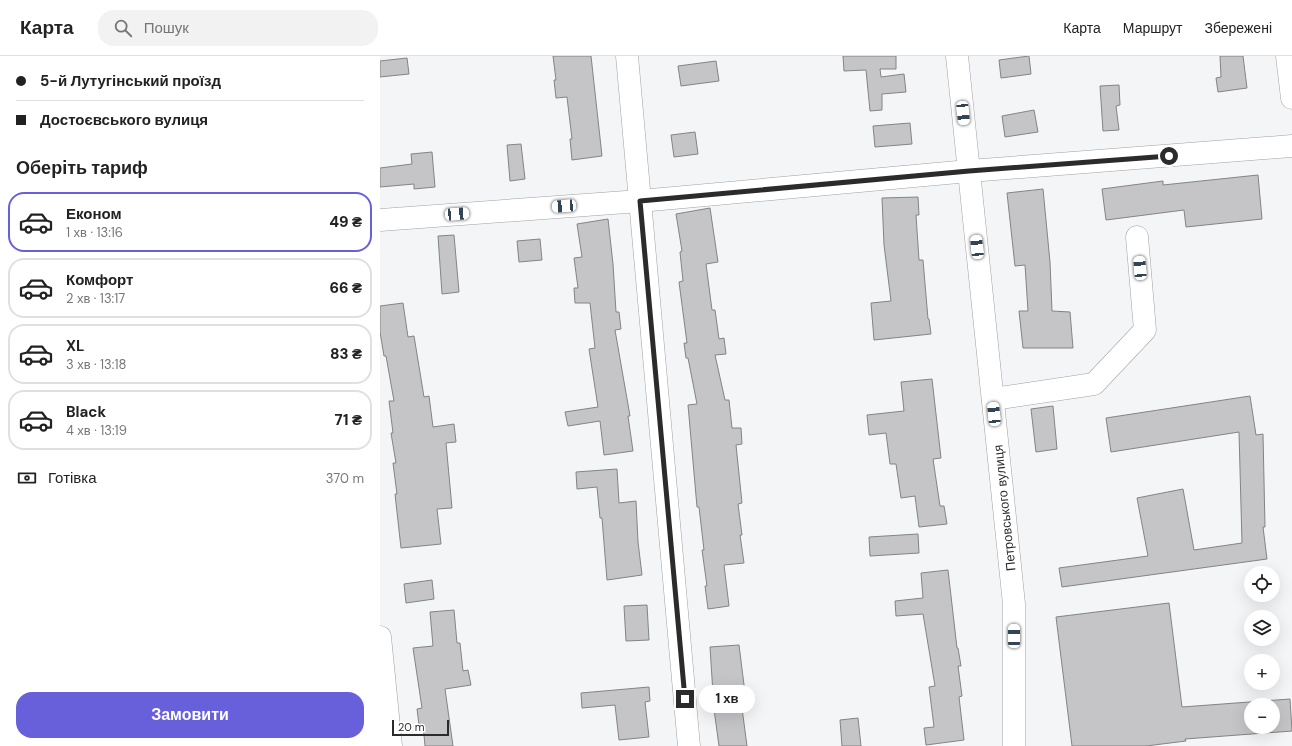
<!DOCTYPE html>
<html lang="uk">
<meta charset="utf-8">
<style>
body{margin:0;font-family:"DM Sans",sans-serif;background:#f2f2f2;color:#222;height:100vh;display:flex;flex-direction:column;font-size:15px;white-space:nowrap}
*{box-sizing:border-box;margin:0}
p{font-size:13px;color:#767676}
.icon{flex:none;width:22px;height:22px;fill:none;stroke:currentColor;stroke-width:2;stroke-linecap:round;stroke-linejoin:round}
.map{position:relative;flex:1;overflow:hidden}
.sheet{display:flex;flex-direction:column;background:#fff;width:380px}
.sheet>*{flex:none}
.guide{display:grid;align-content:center;height:88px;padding:0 16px;background:#fff}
.tools{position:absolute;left:864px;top:510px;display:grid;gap:8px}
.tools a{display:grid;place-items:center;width:36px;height:36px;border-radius:50%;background:#fff;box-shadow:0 4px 16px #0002;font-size:20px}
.scale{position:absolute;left:12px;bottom:10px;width:57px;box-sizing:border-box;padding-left:4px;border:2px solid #2b2b2c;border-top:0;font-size:11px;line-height:14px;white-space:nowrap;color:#2b2b2c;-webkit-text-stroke:3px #fff;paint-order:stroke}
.end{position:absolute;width:18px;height:18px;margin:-9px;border:5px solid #2b2b2c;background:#fff;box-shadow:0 0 0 2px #fff}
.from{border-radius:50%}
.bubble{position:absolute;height:28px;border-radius:14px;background:#fff;box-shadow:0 4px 16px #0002;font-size:13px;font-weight:800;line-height:28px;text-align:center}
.car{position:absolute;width:12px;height:24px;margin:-12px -6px;border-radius:5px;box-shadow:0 0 3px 1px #0007;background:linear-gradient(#fff 24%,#345 0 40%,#fff 0 76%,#345 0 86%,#fff 0)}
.guide b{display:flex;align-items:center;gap:14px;height:38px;font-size:15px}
.guide b+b{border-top:1px solid #e0e0e0}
.guide i{width:10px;height:10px;background:#222}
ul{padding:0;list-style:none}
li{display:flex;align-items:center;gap:12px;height:60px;margin:0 8px 6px;padding:0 8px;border:2px solid #e0e0e0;border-radius:16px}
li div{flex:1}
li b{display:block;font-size:15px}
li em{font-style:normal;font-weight:800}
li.current{border-color:#6760da}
li>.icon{width:36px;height:36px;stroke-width:1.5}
h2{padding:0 16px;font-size:18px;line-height:48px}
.pay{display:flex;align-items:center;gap:10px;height:44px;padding:0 16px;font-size:15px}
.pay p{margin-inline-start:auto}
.primary-button{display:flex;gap:8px;margin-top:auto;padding:8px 16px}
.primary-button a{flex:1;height:46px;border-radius:16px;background:#6760da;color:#fff;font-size:16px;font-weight:800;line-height:46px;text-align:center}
header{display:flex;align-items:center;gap:24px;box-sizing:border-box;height:56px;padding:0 20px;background:#fff;border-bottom:1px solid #e0e0e0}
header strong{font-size:19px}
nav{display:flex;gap:22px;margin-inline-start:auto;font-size:14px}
.search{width:280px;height:36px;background:#f2f2f2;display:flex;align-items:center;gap:10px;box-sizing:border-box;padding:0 14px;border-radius:16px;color:#767676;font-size:15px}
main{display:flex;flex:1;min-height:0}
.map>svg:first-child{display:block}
.building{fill:#c5c4c6;stroke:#848385;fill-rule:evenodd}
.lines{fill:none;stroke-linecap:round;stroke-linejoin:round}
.minor-casing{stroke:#a1a1a3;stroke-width:23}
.minor{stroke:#fff;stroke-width:22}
.route{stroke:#2b2b2c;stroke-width:5}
.labels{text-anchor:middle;stroke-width:3;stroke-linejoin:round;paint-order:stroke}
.street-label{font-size:13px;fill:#2b2b2c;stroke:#fff}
</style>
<header>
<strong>Карта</strong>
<div class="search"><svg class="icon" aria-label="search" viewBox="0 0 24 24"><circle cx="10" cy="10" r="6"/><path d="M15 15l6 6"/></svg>Пошук</div>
<nav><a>Карта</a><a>Маршрут</a><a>Збережені</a></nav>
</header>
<main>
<section class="sheet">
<div class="guide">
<b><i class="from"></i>5-й Лутугінський проїзд</b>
<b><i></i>Достоєвського вулиця</b>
</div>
<h2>Оберіть тариф</h2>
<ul>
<li class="current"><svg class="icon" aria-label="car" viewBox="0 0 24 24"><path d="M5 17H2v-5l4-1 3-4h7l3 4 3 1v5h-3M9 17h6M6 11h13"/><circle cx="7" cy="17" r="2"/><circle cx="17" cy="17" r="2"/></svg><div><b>Економ</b><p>1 хв · 13:16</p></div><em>49 ₴</em></li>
<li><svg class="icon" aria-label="car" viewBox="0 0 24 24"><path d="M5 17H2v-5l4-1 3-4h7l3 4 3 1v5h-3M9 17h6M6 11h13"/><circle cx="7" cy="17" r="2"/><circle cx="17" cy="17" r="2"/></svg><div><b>Комфорт</b><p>2 хв · 13:17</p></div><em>66 ₴</em></li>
<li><svg class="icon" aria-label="car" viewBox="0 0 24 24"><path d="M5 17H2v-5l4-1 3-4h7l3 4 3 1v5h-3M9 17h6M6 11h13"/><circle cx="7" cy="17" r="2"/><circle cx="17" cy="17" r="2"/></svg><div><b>XL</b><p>3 хв · 13:18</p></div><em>83 ₴</em></li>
<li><svg class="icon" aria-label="car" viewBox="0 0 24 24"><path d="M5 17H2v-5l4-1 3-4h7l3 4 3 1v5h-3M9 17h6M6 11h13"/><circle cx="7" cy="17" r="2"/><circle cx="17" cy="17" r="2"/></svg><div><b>Black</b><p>4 хв · 13:19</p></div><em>71 ₴</em></li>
</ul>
<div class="pay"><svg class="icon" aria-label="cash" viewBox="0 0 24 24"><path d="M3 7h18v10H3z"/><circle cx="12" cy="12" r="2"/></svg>Готівка<p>370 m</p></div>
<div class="primary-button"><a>Замовити</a></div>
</section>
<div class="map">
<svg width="912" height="690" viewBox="0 0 912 690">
<rect width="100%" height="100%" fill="#f4f5f7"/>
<g class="building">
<path d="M 173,0 L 211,0 L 222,100 L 192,104 L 190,83 L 192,83 L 187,41 L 176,42 L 174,24 L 176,24 Z"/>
<path d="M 463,0 L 516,0 L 516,13 L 500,13 L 501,21 L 524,18 L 526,36 L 502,38 L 502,54 L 490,55 L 486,14 L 464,15 Z"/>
<path d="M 649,0 L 651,18 L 621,22 L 619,4 Z"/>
<path d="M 840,0 L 863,0 L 867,32 L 838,36 L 836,22 L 841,21 Z"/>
<path d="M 27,2 L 29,18 L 0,21 L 0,5 Z"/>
<path d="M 336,5 L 339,25 L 301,30 L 298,10 Z"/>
<path d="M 739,29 L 740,49 L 736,50 L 739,74 L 723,75 L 720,30 Z"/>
<path d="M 654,54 L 658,76 L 625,81 L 622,60 Z"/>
<path d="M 530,67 L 532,88 L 495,91 L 493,70 Z"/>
<path d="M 315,76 L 318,98 L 294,101 L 291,79 Z"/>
<path d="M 141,88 L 145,123 L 130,125 L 127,89 Z"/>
<path d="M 52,96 L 55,131 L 34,133 L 34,128 L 0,131 L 0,112 L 32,108 L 31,98 Z"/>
<path d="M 878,119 L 882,163 L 806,171 L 804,154 L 726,164 L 722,133 L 783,125 L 783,129 Z"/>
<path d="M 663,133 L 670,206 L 672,255 L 690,256 L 693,292 L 643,292 L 639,255 L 648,255 L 645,209 L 635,210 L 627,137 Z"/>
<path d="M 538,141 L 539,159 L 536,159 L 539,204 L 543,204 L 548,263 L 549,263 L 551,278 L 494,284 L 491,247 L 511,245 L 504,189 L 502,142 Z"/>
<path d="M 330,152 L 338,206 L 326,208 L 332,254 L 335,254 L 339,283 L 344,282 L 346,298 L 335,299 L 345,344 L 349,344 L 352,372 L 361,372 L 362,388 L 356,389 L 362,447 L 358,448 L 362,479 L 360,479 L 364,507 L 344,509 L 349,550 L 328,553 L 325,530 L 327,530 L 322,494 L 324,494 L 319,451 L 317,451 L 308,349 L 317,348 L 308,302 L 306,302 L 304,287 L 307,287 L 299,226 L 303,225 L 300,196 L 302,195 L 296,158 Z"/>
<path d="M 228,163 L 233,208 L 236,256 L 239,256 L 241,273 L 235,274 L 250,360 L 248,360 L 253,395 L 224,399 L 220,365 L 188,370 L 185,356 L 218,351 L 209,293 L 215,292 L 210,247 L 195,247 L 194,232 L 198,232 L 194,202 L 202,201 L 197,168 Z"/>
<path d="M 74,179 L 79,236 L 62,238 L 58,180 Z"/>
<path d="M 160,183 L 162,204 L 139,206 L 137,185 Z"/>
<path d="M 23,247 L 28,281 L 34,280 L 44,341 L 49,340 L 53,371 L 74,368 L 76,386 L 66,387 L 72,452 L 57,453 L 61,488 L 21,492 L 15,438 L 17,438 L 13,407 L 16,407 L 11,377 L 13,377 L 9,345 L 14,345 L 6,300 L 4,300 L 0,276 L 0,250 Z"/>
<path d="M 552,323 L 561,402 L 553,403 L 560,450 L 564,450 L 567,468 L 539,471 L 535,440 L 521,442 L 516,408 L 510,408 L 506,377 L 489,379 L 487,359 L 524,355 L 521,326 Z"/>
<path d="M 870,340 L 876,379 L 883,378 L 885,471 L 883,471 L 887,503 L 682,531 L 679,512 L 768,500 L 757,442 L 803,433 L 814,494 L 862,487 L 859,376 L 731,396 L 726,362 Z"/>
<path d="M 673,350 L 677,393 L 656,396 L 651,353 Z"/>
<path d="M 237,413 L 239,447 L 256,445 L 258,486 L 262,519 L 227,524 L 222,462 L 220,462 L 217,431 L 197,433 L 196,416 Z"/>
<path d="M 538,478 L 539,497 L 490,500 L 489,481 Z"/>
<path d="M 568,514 L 577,592 L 578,592 L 581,610 L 578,610 L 582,640 L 579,641 L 584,684 L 546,689 L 544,672 L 554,671 L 549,631 L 555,630 L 543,558 L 516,560 L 515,545 L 543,542 L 541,517 Z"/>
<path d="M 52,524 L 54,543 L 26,547 L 24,528 Z"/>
<path d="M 789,547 L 802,651 L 910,643 L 912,675 L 805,683 L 806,685 L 766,690 L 692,690 L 676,561 ZM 871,649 L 893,649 L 893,671 L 871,671 Z"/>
<path d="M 267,549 L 269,584 L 246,585 L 244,550 Z"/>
<path d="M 74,554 L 77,587 L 80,587 L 83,615 L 88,614 L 91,629 L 65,633 L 73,690 L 45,690 L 43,668 L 39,669 L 37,653 L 42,652 L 33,592 L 53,590 L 50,556 Z"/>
<path d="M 359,589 L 365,637 L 360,637 L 367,690 L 339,690 L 334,653 L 330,591 Z"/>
<path d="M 269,631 L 270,645 L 265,646 L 269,681 L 239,684 L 235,649 L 202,652 L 201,637 Z"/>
<path d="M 478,662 L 481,690 L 462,690 L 460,664 Z"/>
</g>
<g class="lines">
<defs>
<g id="minor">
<path d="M 247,0 L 309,690"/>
<path d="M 577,0 L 634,548 L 634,690"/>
<path d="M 907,0 L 912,42"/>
<path d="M 0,164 L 260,145 L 589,115 L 912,90"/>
<path d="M 613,343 L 714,328 L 765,274 L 757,181"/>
<path d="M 0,581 L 11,690"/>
</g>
</defs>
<use href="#minor" class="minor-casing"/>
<use href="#minor" class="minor"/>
</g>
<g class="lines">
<path class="route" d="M 305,643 L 260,145 L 589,115 L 789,100"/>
</g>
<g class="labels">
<g class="street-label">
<text transform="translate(624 452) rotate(-96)" y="5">Петровського вулиця</text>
</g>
</g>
</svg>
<div class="tools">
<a><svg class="icon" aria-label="locate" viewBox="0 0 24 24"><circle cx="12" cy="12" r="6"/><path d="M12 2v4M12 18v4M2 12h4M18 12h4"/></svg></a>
<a><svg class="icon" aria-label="layers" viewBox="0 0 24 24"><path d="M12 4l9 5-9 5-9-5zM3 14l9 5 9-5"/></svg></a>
<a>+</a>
<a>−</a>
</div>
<div class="scale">20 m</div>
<i class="end from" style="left:789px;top:100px"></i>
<i class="end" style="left:305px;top:643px"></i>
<div class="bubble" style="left:319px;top:629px;width:56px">1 хв</div>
<i class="car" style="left:583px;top:57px;rotate:174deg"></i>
<i class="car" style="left:184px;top:150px;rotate:266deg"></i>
<i class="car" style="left:77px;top:158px;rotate:86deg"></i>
<i class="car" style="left:597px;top:191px;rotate:354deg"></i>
<i class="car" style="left:760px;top:212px;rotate:355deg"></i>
<i class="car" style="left:614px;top:358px;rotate:354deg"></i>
<i class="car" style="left:634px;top:580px;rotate:0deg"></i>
</div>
</main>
